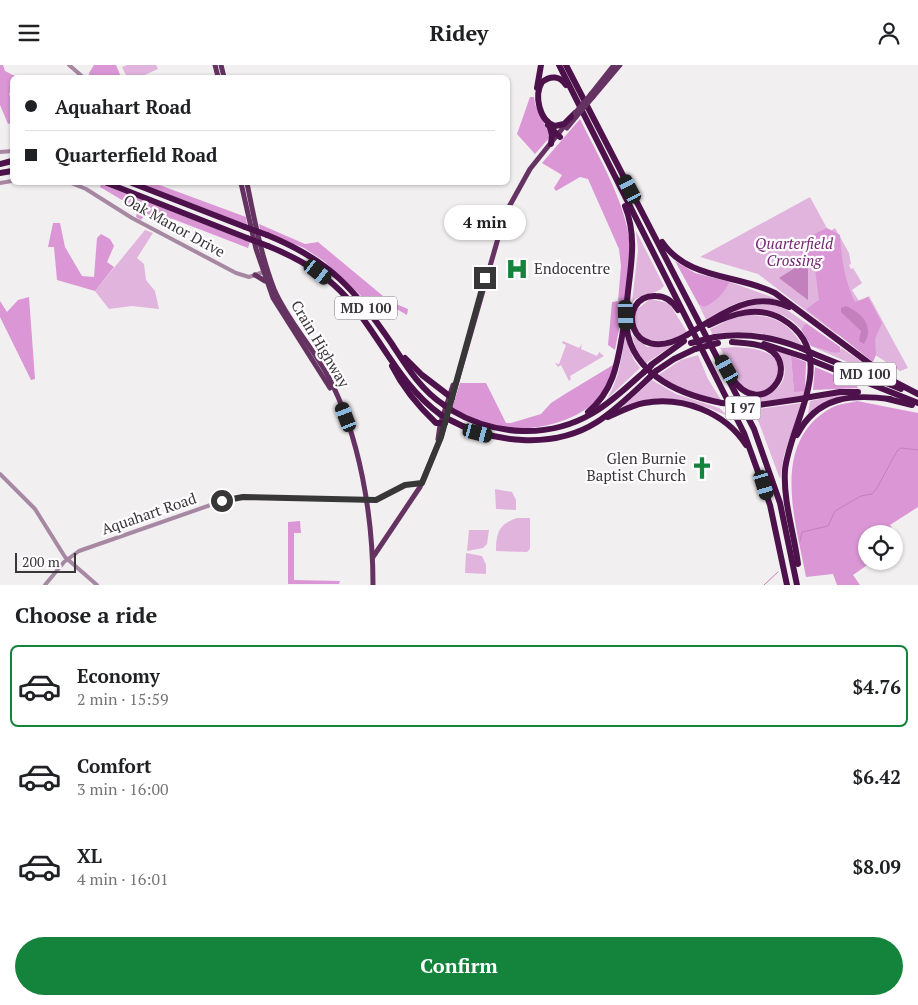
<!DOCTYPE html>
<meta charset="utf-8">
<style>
body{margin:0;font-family:"PT Serif",serif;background:#f2f2f2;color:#202124;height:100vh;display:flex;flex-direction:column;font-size:19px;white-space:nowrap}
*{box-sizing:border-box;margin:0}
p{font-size:16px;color:#757577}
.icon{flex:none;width:28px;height:28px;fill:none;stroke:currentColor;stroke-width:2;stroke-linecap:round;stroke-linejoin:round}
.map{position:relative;height:520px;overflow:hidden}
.details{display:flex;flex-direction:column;background:#fff;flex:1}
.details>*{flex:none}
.guide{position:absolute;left:10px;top:10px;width:500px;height:110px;border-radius:8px;box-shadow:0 1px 4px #0004;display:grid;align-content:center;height:110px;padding:0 15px;background:#fff}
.buttons{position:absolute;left:858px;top:460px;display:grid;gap:10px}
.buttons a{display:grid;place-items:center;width:45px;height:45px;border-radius:50%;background:#fff;box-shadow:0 1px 4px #0004;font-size:25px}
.scale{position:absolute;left:15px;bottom:12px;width:61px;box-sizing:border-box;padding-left:5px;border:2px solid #383738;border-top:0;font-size:14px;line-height:18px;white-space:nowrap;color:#383738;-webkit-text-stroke:4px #fffdff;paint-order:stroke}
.end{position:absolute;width:22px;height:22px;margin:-11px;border:6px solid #383738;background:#fff;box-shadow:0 0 0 2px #fff}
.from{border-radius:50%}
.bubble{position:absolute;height:35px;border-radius:18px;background:#fff;box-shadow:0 1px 4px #0004;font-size:16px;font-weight:600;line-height:35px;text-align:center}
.car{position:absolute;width:15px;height:30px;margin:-15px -8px;border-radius:6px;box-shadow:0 0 4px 1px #0007;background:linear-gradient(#222 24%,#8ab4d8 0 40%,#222 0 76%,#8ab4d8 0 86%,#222 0)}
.guide b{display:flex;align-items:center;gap:18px;height:48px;font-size:19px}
.guide b+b{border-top:1px solid #e0e0e0}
.guide i{width:12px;height:12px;background:#202124}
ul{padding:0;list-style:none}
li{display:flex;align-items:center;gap:15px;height:82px;margin:0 10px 8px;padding:0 5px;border:2px solid transparent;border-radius:8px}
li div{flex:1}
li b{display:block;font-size:19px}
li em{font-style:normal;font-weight:600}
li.selected{border-color:#14833b}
li>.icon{width:45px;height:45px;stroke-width:1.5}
h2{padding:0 15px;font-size:22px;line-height:60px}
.cta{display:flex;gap:10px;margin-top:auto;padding:10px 15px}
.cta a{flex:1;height:58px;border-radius:30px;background:#14833b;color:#fff;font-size:20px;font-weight:600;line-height:58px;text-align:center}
header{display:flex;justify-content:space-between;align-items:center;height:65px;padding:0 15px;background:#fff;font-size:22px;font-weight:600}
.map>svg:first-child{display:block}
.green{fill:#e1b4dd}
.forest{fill:#da96d5}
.water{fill:#c280bd}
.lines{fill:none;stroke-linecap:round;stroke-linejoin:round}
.stream{stroke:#c280bd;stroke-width:1}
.minor{stroke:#a688a3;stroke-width:4}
.major{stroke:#653362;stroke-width:5}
.highway{stroke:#4d124b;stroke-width:6}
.major-bridge{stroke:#653362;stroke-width:5}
.highway-bridge{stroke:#4d124b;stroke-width:6}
.route{stroke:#383738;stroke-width:6}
.labels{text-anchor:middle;stroke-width:4.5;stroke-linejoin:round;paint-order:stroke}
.shield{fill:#fffdff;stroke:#747274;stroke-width:1}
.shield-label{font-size:14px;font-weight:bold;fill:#383738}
.street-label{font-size:15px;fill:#383738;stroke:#fffdff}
.park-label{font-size:15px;font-style:italic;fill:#742671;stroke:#fffdff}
.poi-label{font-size:15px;fill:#383738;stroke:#fffdff;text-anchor:start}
</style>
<header><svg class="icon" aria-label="menu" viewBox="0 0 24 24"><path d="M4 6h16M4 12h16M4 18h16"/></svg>Ridey<svg class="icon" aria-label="person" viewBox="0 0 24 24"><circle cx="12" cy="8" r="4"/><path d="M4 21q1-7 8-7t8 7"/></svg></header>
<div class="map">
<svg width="918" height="520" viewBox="0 0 918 520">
<rect width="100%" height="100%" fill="#f2eff1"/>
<g class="green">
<path d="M 127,0 L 156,0 L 158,4 L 140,12 L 127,12 L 122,2 Z"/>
<path d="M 810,132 L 829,167 L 835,163 L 849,188 L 851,199 L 849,200 L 851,204 L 853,203 L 862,218 L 852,225 L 859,236 L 869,231 L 908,303 L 900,306 L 863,282 L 835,268 L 758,209 L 700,192 Z"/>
<path d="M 145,165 L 153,168 L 137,193 L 144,199 L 146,215 L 155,226 L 159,244 L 132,241 L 109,244 L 95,226 Z"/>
<path d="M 636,166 L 664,221 C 657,230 641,228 632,237 L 638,185 Z"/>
<path d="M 730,217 L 780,235 C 747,229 734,238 706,255 L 699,240 L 704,242 L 727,222 Z"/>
<path d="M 650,234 L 669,238 L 687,267 C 672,276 660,278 643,274 L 634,259 L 635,246 Z"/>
<path d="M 769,239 L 783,242 L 806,258 L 801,264 C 778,238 750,245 721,251 L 744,241 Z"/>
<path d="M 747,250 C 773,250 789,258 802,280 C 773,268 744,264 712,269 L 710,264 L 731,254 Z"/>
<path d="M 632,270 L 647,282 L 673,280 L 645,299 L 637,289 Z"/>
<path d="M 625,272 L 634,295 L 640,303 L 607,334 C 619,314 621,295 625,272 Z"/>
<path d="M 563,276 L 579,283 L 582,279 L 581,284 L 597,291 L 599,287 L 604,291 L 570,311 L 571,314 L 569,316 L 561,300 L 558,302 L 555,298 L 559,299 L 566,280 L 562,278 Z"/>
<path d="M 811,281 L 834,288 L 841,284 L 840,282 L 890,316 Z"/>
<path d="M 735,282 C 750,283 785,285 778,310 C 777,316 770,321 766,326 L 750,327 L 739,318 L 720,283 Z"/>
<path d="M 776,285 L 791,291 L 794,326 L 805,326 L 804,331 L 748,338 L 744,331 C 775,337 798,312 776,285 Z"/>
<path d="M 698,290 L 708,314 L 721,335 L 693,328 L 657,311 L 681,295 Z"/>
<path d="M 652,315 L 676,329 L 719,343 L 728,351 C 683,331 668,332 621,343 Z"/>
<path d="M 840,330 L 850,330 L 820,340 L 808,349 L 810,336 Z"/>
<path d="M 802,338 L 784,390 L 780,414 L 759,358 L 751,345 Z"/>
<path d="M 495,424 L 512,427 L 516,435 L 516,445 L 496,444 Z"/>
<path d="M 517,453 L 530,453 L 530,484 L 527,487 L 496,486 C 496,468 499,459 517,453 Z"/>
<path d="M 469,465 L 489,465 L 487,479 L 483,483 L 467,486 Z"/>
<path d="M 466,488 L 482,491 L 486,500 L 486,509 L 465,508 Z"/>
</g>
<g class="forest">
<path d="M 0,0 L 3,0 L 5,6 L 17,12 L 12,12 L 12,25 L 9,29 L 12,36 L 12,58 L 8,59 L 0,40 Z"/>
<path d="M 94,0 L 116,0 L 121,12 L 89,12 L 89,8 Z"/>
<path d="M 530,32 L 534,32 C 536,50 546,57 550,72 L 535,89 L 517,69 Z"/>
<path d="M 580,54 C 599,93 625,135 630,179 C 633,210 621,254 615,285 L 608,280 L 612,237 L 618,236 L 621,201 L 619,184 L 588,114 L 580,112 L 556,126 L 554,123 L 562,110 L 542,98 Z"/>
<path d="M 140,118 L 154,118 L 246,152 L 247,160 Z"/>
<path d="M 101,119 L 250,177 L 248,183 L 173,154 L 146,149 L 141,155 L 136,152 L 137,147 L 132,141 L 100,122 Z"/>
<path d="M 53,158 L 60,158 L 65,182 L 82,211 L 94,212 L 97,173 L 101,169 L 110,174 L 114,181 L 107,197 L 114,202 L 95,226 L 57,215 L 54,182 L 48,182 Z"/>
<path d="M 259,159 L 305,179 L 318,177 L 389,236 L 408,244 L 407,250 L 393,242 L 377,246 L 324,196 L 304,183 L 260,165 Z"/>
<path d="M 827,163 L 840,170 C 841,192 845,217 855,237 L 868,232 L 882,258 L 875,274 L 876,290 L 873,297 L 806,244 L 819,235 L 814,196 L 801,188 L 797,177 Z"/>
<path d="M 675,196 L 695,208 L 730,217 C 724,228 716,237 704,242 L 699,240 Z"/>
<path d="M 29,232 L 35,314 L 31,315 L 0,252 L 0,236 L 7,247 L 18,235 Z"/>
<path d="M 806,258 L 840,282 L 840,287 L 834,288 L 811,281 L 801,264 Z"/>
<path d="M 791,291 L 806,297 L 805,326 L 794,327 Z"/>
<path d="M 613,300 C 610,345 553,366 513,363 C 491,362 471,352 452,343 L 460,318 L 486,318 L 506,358 L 511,358 L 541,349 L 551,338 L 565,329 Z"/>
<path d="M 815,302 L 856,319 L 858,323 L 813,325 Z"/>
<path d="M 857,336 L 918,348 L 918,442 L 890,460 L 898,474 L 894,478 L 894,469 L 866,469 L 866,496 L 873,496 L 853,510 L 860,520 L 837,520 L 833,509 L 806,512 C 796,457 769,378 831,343 C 838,339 849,338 857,336 Z"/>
<path d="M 300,456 L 301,468 L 294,468 L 294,515 L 340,516 L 339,519 L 288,519 L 288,457 Z"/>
</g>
<g class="water">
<path d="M 803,198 L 808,202 L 808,235 L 779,213 Z"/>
<path d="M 846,241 C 862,248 875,262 864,279 L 859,276 L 861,266 L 841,247 L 841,243 Z"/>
</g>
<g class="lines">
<g class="stream">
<path d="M 800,476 L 802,467 L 828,461 L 835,446 L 861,431 L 872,429 L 877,423 L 897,386 L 901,383 L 918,385"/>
<path d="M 764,520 L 778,507"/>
</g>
<g class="minor">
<path d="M 69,0 L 83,12"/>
<path d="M 0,87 L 12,86"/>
<path d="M 0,118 L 12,116"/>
<path d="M 71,118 L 86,124 L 132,153 L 236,208 L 249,212 L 266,206"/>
<path d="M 0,409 L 35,444 L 65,492 L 97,520"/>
<path d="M 45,520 L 64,497 L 79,486 L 222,436 L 243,432 L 376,435 L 405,420 L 422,419"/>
</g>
<g class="major">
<path d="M 215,0 L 218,12"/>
<path d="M 221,0 L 224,12"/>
<path d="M 591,29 L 614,0"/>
<path d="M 593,32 L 620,0"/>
<path d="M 567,63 L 576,52"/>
<path d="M 241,118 L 256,184 L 273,233 L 330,323"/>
<path d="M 247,118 C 254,153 261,190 274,224 C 287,255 312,281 328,311 C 360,371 373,452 373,520"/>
<path d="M 255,210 L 265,216"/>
<path d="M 438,374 L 440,360 L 453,320"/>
<path d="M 373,492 L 420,422 L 441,372 L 505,149 L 530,104 L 566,59"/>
</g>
<g class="highway">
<path d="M 559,0 L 744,368 L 770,440 L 787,520"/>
<path d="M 566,0 L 754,364 L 780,438 L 797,520"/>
<path d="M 566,20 C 560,11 551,10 542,17 C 534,30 539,56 555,61 L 564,59 L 575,48"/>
<path d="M 537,23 L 541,0"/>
<path d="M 548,60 L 560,72"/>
<path d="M 550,63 L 552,70 L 551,79"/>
<path d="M 0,99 L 12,96"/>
<path d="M 0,108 L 12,106"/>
<path d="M 107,118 L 247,173"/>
<path d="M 132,118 L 245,162"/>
<path d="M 625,141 C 640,179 627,213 626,251 C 625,306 676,329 722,338"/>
<path d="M 267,170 C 331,196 354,224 392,279 C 407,302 421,325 444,340"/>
<path d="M 662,177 C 688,215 737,209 775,228 L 893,316 L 918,329"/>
<path d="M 268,181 C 298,193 325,208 347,233 C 380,271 399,320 441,350"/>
<path d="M 678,245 C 673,237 666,231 656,231 C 616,229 626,305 687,270"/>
<path d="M 710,256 C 736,240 759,229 789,242"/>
<path d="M 709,260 C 732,249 758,240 782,254 C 842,289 790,357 785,405 C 783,436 794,468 798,499"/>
<path d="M 715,272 C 746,267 773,272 801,283"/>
<path d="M 764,279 L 804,292"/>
<path d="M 812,288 L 901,324"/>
<path d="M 405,293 L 422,310 L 452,333"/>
<path d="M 813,296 L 918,338"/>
<path d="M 651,300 L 684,276"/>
<path d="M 392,301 C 403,323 418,341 436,358 L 445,358"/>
<path d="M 656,306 L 674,294 L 695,284"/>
<path d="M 732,313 C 761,357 803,302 767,283 C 757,278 744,278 732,277"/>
<path d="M 810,332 L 840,327 L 858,327"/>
<path d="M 888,334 L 912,340"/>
<path d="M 751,341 L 800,334"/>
<path d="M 451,345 C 495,371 549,374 593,348 C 612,337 628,321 644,307"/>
<path d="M 588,347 C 616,324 618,293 624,260"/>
<path d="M 608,352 C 620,347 632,340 644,338 C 682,331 725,347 746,380"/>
<path d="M 448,354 C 492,378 553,385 597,357 C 616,345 633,328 650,312"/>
<path d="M 797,370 C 817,331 852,329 890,334"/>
</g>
<g class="major-bridge">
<path d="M 575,48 L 591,29"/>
<path d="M 576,52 L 593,32"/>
</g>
<g class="highway-bridge">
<path d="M 245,162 L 267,170"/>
<path d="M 247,173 L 268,181"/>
<path d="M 687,270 L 708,257"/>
<path d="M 691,278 L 715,272"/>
<path d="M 801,283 L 812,288"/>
<path d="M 695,284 L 718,278"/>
<path d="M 804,292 L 813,296"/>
<path d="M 644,307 L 651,301"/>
<path d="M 650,312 L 656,306"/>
<path d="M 800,334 L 810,332"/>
<path d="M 722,338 L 751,341"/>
<path d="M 444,340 L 451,345"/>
<path d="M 441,350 L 448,354"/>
</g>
</g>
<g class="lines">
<path class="route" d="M 222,436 L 243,432 L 376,435 L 405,420 L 422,418 L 441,372 L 485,213"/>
</g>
<defs>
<symbol id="hospital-bare" viewBox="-9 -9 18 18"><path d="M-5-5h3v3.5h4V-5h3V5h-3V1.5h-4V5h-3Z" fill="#14833b" stroke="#fffdff" stroke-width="2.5" paint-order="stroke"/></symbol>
<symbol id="church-bare" viewBox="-9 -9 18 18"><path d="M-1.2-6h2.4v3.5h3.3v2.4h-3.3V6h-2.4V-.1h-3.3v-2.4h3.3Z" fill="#14833b" stroke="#fffdff" stroke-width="2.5" paint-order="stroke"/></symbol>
</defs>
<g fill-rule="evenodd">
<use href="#hospital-bare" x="501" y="188" width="32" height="32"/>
<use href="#church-bare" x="686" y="387" width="32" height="32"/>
</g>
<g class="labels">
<g class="shield">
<rect x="335" y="231.5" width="62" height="23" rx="4"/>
<rect x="834" y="297.5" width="62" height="23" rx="4"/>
<rect x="725.5" y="331.5" width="35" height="23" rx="4"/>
</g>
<g class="shield-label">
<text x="366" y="248">MD 100</text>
<text x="865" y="314">MD 100</text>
<text x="743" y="348">I 97</text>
</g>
<g class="street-label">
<text transform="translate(174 161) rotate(29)" y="5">Oak Manor Drive</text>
<text transform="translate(320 279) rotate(59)" y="5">Crain Highway</text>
<text transform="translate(149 449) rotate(-19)" y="5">Aquahart Road</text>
</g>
<g class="park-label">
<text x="794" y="184">Quarterfield<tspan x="794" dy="17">Crossing</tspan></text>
</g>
<g class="poi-label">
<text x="534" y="209">Endocentre</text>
<text x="686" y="399" text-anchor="end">Glen Burnie<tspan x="686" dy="17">Baptist Church</tspan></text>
</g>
</g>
</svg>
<div class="buttons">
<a><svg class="icon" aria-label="locate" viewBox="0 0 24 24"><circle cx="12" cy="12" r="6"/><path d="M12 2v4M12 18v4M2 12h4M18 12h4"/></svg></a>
</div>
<div class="scale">200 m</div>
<i class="end from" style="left:222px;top:436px"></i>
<i class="end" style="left:485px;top:213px"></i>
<div class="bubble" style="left:444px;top:140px;width:82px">4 min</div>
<i class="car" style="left:630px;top:124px;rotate:332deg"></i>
<i class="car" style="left:318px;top:207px;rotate:128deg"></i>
<i class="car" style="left:626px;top:250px;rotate:178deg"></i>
<i class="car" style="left:727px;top:304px;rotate:331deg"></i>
<i class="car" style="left:346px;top:352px;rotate:339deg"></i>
<i class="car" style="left:478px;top:368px;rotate:105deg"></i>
<i class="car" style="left:764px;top:420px;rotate:163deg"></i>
<div class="guide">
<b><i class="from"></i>Aquahart Road</b>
<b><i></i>Quarterfield Road</b>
</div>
</div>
<section class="details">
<h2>Choose a ride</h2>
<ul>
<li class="selected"><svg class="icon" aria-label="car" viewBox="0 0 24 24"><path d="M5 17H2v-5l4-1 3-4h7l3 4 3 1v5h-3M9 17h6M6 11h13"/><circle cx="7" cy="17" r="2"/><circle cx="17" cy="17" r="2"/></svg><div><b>Economy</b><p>2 min · 15:59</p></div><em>$4.76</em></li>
<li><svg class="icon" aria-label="car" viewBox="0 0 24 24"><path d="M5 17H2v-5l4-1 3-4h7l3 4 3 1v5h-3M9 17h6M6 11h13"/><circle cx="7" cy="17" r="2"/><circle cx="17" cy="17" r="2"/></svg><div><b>Comfort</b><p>3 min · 16:00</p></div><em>$6.42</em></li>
<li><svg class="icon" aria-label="car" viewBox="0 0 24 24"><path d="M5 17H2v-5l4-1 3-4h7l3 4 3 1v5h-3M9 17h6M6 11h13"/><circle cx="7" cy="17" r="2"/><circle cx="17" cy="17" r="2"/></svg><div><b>XL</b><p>4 min · 16:01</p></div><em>$8.09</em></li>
</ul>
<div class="cta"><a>Confirm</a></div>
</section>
